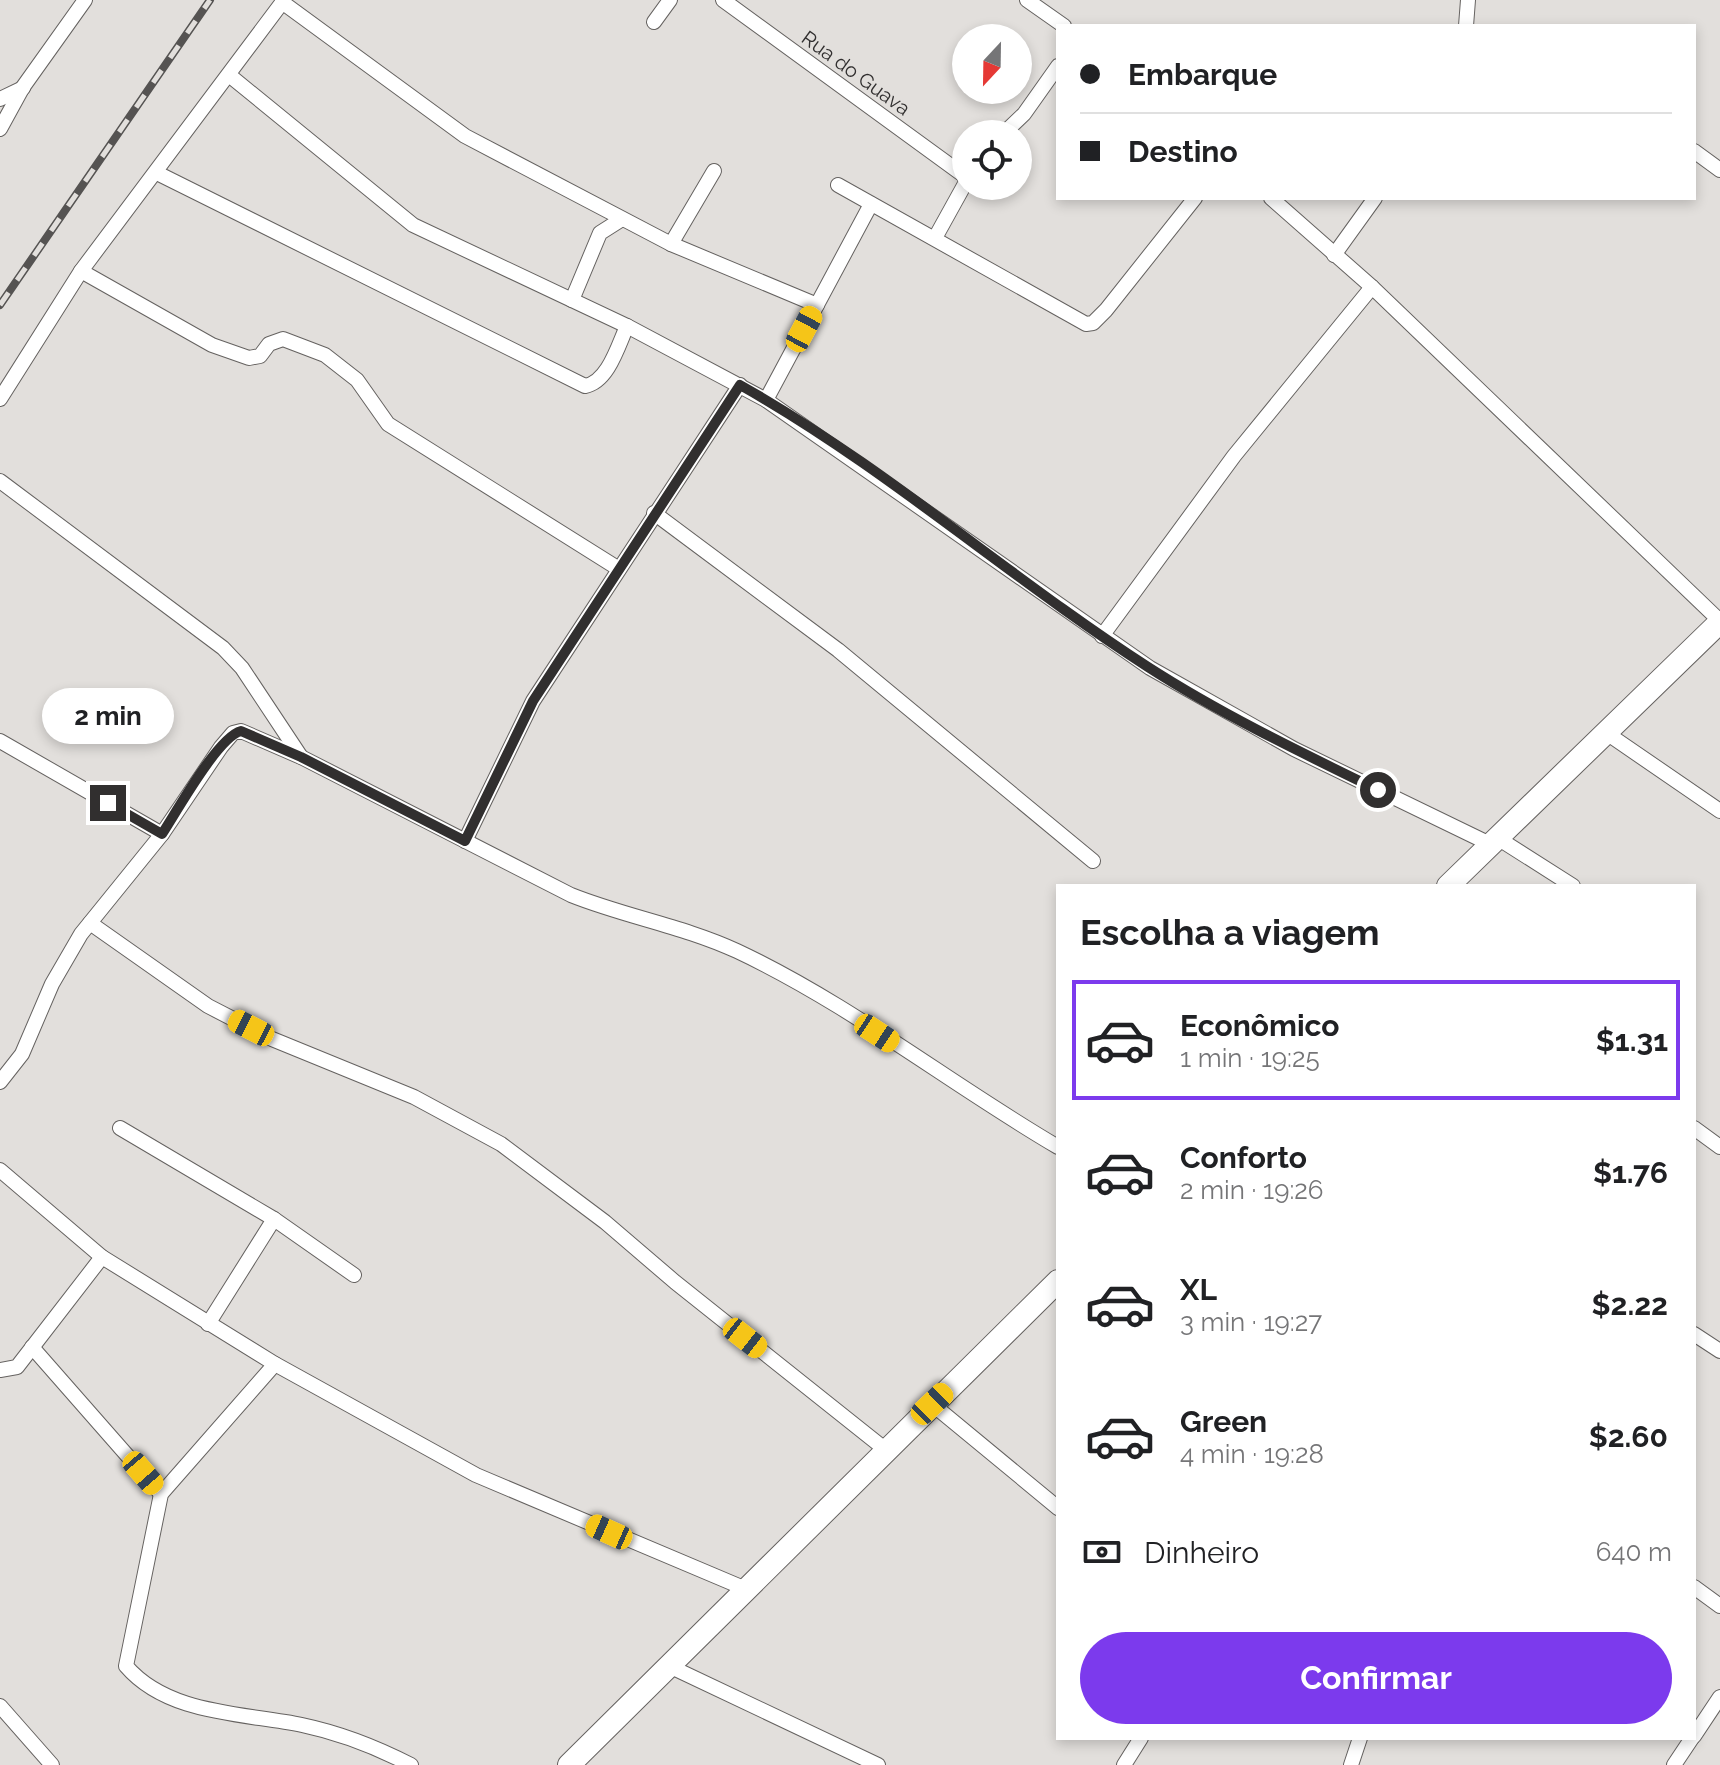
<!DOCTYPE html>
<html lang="pt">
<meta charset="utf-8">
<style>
body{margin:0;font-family:Raleway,sans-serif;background:#f6f6f6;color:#202124;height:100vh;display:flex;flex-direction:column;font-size:30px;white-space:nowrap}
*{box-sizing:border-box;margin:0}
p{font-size:26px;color:#757577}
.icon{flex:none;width:44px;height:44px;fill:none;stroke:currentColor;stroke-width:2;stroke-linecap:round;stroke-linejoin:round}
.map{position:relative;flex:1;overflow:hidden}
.side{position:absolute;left:1056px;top:884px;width:640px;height:856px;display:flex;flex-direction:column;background:#fff;border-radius:0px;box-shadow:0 4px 12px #0003}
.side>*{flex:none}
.guide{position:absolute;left:1056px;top:24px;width:640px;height:176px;border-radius:0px;box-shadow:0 4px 12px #0003;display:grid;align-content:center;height:176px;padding:0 24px;background:#fff}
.needle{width:52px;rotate:202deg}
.tools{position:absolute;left:952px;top:24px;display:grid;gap:16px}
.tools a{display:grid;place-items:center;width:80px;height:80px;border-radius:50%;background:#fff;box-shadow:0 4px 12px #0003;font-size:40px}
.end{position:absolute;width:36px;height:36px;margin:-18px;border:10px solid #312f2f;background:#fff;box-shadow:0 0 0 4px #fff}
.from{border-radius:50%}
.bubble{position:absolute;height:56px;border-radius:28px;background:#fff;box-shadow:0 4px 12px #0003;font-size:26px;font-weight:700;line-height:56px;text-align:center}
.car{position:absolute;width:24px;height:48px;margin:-24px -12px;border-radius:10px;box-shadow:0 0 6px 2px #0007;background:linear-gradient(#f5c518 24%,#345 0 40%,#f5c518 0 76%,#345 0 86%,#f5c518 0)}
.guide b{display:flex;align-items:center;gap:28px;height:76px;font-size:30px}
.guide b+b{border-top:2px solid #e0e0e0}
.guide i{width:20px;height:20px;background:#202124}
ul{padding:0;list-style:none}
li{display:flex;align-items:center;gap:24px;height:120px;margin:0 16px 12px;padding:0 8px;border:4px solid transparent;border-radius:0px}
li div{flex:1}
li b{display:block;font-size:30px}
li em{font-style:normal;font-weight:700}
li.active{border-color:#7c3aed}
li>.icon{width:72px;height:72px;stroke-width:1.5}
h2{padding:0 24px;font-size:36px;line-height:96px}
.pay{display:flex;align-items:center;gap:20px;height:88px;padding:0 24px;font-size:30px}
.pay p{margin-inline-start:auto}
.action{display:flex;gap:16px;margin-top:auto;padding:16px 24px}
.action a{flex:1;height:92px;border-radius:48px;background:#7c3aed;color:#fff;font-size:32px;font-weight:700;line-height:92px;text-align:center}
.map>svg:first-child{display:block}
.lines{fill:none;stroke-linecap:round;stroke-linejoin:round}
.street-casing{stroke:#656260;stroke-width:16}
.secondary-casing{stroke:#656260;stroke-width:24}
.street{stroke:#fff;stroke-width:14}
.secondary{stroke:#fff;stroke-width:22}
.rail-casing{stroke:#555352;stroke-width:8}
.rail{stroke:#e2dfdc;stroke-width:5;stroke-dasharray:15;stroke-linecap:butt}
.route{stroke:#312f2f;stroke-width:10}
.labels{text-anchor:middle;stroke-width:6;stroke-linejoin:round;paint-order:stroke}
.street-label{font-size:20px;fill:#312f2f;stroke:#e2dfdc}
</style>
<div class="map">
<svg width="1720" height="1765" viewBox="0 0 1720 1765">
<rect width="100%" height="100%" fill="#e2dfdc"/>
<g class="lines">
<defs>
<g id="street">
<path d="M 723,0 L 966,177"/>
<path d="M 1027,0 L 1064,26"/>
<path d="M 282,2 L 465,136 L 671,244 L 817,305"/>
<path d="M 654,22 L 670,0"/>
<path d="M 1466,26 L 1468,0"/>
<path d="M 229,75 L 413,225 L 627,326 L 766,400 L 1150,668 L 1294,749 L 1490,844"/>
<path d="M 0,99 L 23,88"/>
<path d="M 0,129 L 23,87 L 85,0"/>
<path d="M 1003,134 L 1024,114 L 1058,66"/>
<path d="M 1694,151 L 1720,170"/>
<path d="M 157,173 L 585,386 C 608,382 618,346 627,326"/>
<path d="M 838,185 L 1086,324 L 1093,323 L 1106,310 L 1195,198"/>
<path d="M 1271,198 L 1372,287 L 1720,621"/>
<path d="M 935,238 L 966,182"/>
<path d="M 671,244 L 714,171"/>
<path d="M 1334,255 L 1375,198"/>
<path d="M 81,271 L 212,345 L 249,358 L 260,356 L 269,344 L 283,339 L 325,355 L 357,380 L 388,424 L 619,569"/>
<path d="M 572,300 L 600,233 L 622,219"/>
<path d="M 0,399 L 81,271 L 284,0"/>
<path d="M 766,400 L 871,204"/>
<path d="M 0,481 L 223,648 L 242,668 L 301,757"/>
<path d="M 654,513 L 838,650 L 1093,861"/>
<path d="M 1102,636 L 1234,456 L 1372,287"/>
<path d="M 1605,732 L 1720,811"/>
<path d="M 0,741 L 162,834"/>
<path d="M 1496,837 L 1573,886"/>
<path d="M 465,841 L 533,701 L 740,385"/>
<path d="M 90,923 L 208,1006 L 272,1039 L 414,1097 L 501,1144 L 605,1222 L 675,1282 L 886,1450"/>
<path d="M 0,1082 L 22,1054 L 52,984 L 81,934 L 162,834 L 221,747 L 233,733 L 241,731 L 301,757 L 571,895 C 626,917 683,926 737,951 C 850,1004 950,1084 1058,1147"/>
<path d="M 120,1128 L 274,1219 L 354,1275"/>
<path d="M 1694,1128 L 1720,1147"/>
<path d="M 0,1170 L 102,1257 L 275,1364 L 476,1475 L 746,1589"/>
<path d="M 208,1324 L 274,1219"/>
<path d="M 1694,1334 L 1720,1351"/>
<path d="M 32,1347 L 161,1494"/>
<path d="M 275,1364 L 161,1494 L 126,1666 C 168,1715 244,1713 302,1725 C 340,1733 376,1747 411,1765"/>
<path d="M 0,1370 L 17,1367 L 102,1257"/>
<path d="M 932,1404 L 1058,1508"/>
<path d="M 1694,1587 L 1720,1606"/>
<path d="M 669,1666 L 878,1765"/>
<path d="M 0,1706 L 52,1765"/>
<path d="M 1694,1736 L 1720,1697"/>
<path d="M 1124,1765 L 1141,1738"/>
<path d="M 1351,1765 L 1360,1738"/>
<path d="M 1674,1765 L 1692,1738"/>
</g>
<g id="secondary">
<path d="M 1448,886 L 1720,622"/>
<path d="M 569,1765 L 1058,1281"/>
</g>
</defs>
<use href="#street" class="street-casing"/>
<use href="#secondary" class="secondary-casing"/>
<use href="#street" class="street"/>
<use href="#secondary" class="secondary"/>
<defs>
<path id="rail" d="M 0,305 L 210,0"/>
</defs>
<use href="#rail" class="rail-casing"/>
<use href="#rail" class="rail"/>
</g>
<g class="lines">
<path class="route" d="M 108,803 L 162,834 C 177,811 218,737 241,731 L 301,757 L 465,841 L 533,701 L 740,385 C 884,466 1010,578 1148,667 C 1221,714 1300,752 1378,790"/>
</g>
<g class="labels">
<g class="street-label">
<text transform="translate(856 73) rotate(36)" y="7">Rua do Guava</text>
</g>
</g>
</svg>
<div class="tools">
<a><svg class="needle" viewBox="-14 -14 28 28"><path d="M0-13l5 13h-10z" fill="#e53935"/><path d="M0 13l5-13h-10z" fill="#757577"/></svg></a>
<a><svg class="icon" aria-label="locate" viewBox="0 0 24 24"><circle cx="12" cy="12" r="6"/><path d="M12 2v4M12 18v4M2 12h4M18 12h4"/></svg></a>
</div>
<i class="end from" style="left:1378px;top:790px"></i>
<i class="end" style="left:108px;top:803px"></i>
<div class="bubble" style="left:42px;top:688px;width:132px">2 min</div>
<i class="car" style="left:804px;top:329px;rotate:28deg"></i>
<i class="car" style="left:251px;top:1028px;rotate:297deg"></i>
<i class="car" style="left:877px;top:1033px;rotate:123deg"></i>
<i class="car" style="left:745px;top:1338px;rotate:128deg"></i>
<i class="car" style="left:932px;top:1404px;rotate:46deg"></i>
<i class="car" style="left:143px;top:1473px;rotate:139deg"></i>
<i class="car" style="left:609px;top:1532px;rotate:294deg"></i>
<div class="guide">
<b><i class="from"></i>Embarque</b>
<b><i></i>Destino</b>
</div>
<section class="side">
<h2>Escolha a viagem</h2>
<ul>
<li class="active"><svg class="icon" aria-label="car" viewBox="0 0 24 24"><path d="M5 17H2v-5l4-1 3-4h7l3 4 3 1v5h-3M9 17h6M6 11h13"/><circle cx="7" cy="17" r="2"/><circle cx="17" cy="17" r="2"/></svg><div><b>Econômico</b><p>1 min · 19:25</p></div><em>$1.31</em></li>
<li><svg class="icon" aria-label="car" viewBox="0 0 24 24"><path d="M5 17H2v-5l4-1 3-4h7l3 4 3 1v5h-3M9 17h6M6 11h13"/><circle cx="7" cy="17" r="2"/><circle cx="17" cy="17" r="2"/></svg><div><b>Conforto</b><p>2 min · 19:26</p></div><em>$1.76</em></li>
<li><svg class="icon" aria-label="car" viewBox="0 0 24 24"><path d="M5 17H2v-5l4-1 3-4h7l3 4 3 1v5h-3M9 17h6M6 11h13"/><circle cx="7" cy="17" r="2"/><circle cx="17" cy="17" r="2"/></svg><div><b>XL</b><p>3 min · 19:27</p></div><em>$2.22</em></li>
<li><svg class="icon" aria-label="car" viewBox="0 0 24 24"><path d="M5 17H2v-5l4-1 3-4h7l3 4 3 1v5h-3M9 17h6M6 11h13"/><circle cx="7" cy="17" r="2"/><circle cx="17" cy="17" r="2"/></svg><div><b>Green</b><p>4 min · 19:28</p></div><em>$2.60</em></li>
</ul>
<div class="pay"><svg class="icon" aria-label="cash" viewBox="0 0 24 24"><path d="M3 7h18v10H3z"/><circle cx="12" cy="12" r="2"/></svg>Dinheiro<p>640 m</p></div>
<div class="action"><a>Confirmar</a></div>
</section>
</div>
